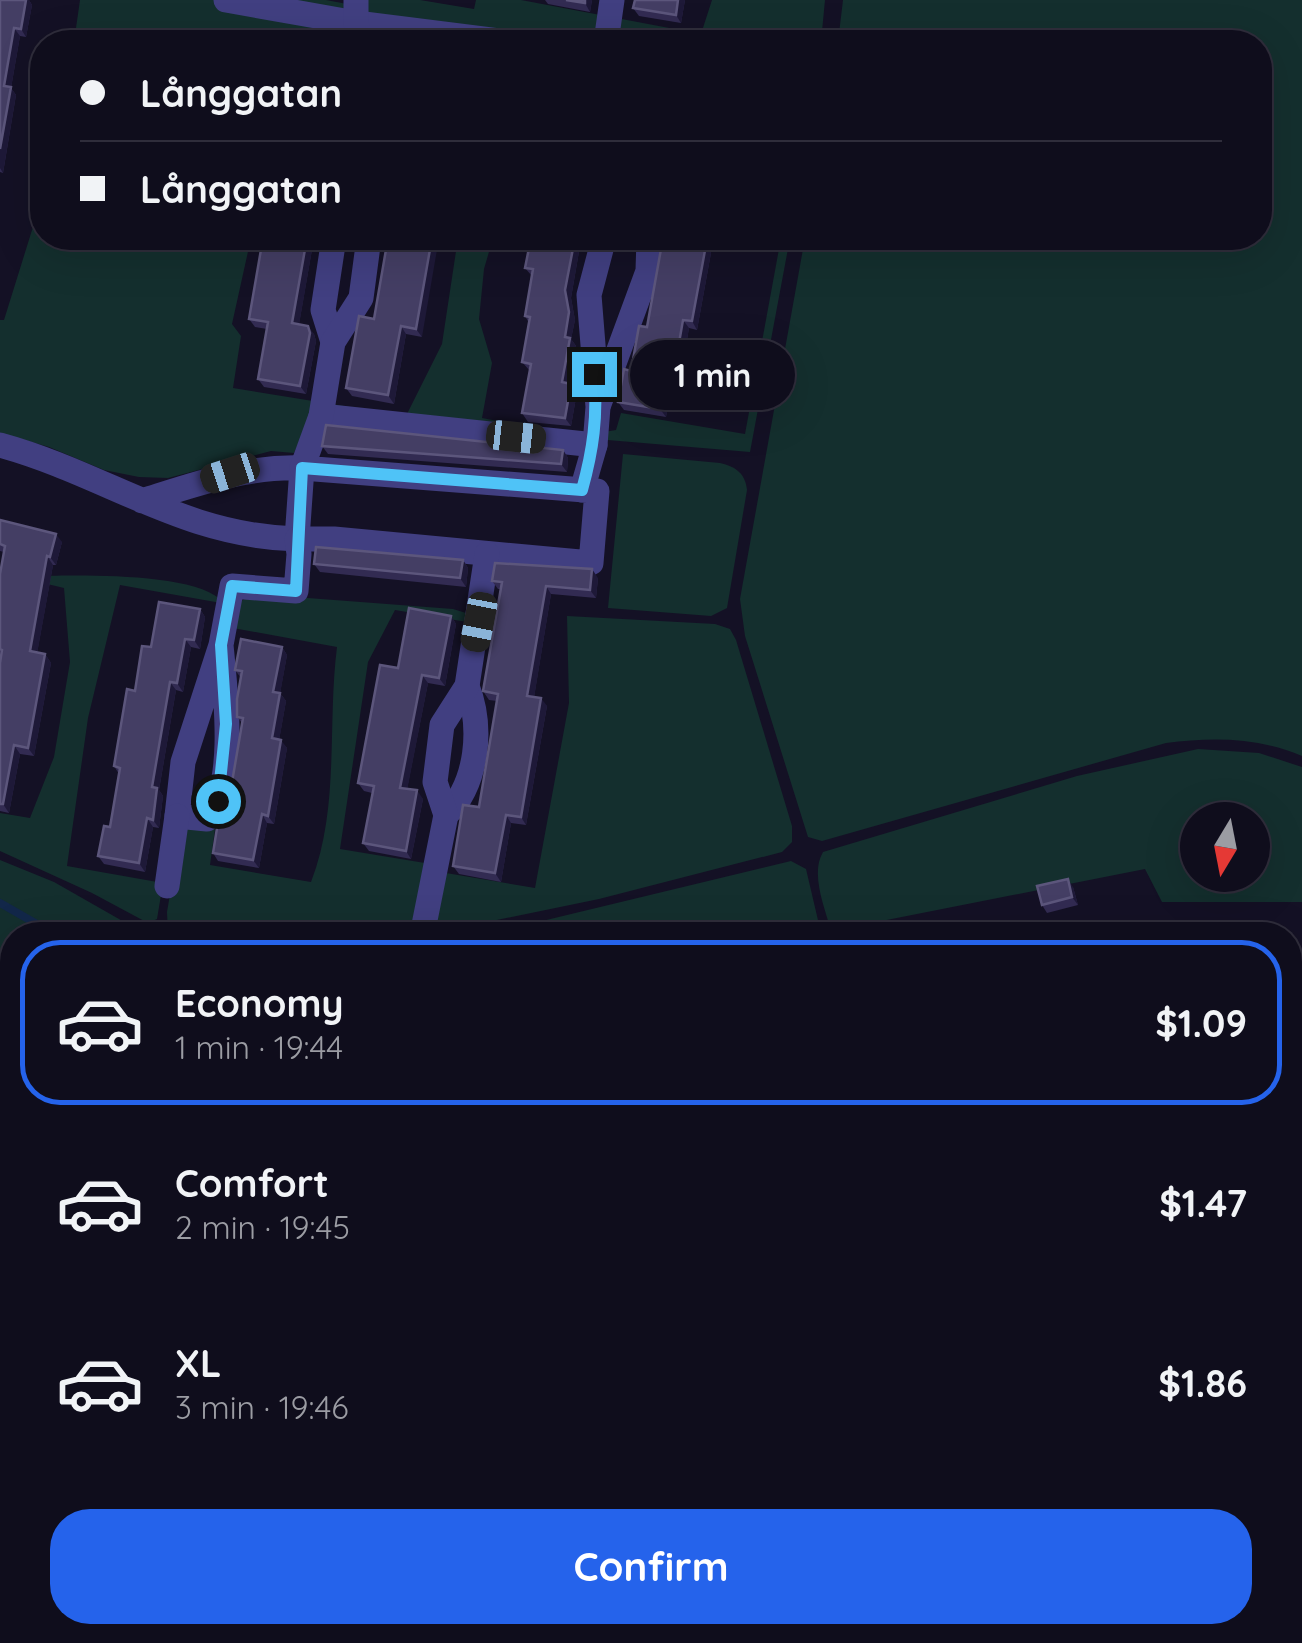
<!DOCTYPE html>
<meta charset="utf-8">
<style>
body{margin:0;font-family:Quicksand,sans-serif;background:#181625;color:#f1f3f6;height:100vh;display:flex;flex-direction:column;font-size:38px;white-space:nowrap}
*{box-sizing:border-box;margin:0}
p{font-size:32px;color:#9b9ca3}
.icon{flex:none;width:55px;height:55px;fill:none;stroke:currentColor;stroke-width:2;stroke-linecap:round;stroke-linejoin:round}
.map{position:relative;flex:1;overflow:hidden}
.details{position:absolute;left:0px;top:922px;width:1302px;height:722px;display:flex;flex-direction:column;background:#0f0d1c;border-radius:40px 40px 0 0;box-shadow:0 10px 40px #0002,0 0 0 2px #2f2d3b}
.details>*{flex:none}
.hud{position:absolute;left:30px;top:30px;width:1242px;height:220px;border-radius:40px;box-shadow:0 10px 40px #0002,0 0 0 2px #2f2d3b;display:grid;align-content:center;height:220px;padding:0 50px;background:#0f0d1c}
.needle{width:65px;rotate:190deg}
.fabs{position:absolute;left:1180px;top:802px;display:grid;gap:20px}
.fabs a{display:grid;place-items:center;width:90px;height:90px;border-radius:50%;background:#0f0d1c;box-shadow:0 10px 40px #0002,0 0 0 2px #2f2d3b;font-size:50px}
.end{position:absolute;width:45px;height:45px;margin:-22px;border:12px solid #4fc3f7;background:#111;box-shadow:0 0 0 5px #111}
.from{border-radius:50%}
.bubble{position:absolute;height:70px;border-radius:35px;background:#0f0d1c;box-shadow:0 10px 40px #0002,0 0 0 2px #2f2d3b;font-size:32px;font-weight:800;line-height:70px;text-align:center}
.car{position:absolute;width:30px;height:60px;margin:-30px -15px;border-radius:12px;box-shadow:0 0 8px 2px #0007;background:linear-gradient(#222 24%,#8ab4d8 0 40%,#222 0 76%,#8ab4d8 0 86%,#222 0)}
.hud b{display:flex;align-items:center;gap:35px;height:95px;font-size:38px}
.hud b+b{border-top:2px solid #2f2d3b}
.hud i{width:25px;height:25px;background:#f1f3f6}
ul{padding:18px 0 0;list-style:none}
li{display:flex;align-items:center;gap:30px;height:165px;margin:0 20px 15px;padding:0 30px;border:5px solid transparent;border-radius:40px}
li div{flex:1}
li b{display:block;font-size:38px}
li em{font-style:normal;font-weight:800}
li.on{border-color:#2563eb}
li>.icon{width:90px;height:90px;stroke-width:1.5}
.button{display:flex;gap:20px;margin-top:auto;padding:20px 50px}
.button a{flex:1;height:115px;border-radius:40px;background:#2563eb;color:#fff;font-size:40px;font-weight:800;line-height:115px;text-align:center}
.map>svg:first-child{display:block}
.green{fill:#142f2e;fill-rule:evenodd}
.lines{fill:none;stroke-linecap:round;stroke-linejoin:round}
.stream{stroke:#122749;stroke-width:8}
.minor{stroke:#413f81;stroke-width:25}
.wall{fill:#322b52}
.shaded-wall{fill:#1e1938}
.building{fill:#443e64;stroke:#5c567c;stroke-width:2.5}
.route{stroke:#4fc3f7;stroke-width:12}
</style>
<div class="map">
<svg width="1302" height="1643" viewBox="0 0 1302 1643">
<rect width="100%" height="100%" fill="#141125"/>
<g class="green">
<path d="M 80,0 L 326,0 L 347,4 L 355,0 L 420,0 L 474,9 L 476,0 L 521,0 L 701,34 L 712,0 L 825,0 L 821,42 L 74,42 Z"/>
<path d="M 843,0 L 1302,0 L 1302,756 C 1258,737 1212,737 1166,743 L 822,841 L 808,837 L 745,636 L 740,599 L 805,238 L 1260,238 L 1260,42 L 838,42 Z"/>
<path d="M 42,198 L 42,238 L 251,238 L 232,324 L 241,336 L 233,388 L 406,416 L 442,344 L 458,238 L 493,238 L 484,269 L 479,319 L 492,363 L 482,418 L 580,436 L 616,430 L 621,413 L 745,434 L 781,238 L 790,238 L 750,452 L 560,436 L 315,409 L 294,453 L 271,451 L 168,478 L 139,477 L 104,470 L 49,447 L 0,433 L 0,320 L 4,320 Z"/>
<path d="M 623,454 L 720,463 C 736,467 745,473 747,490 L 727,608 L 711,616 L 608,608 Z"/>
<path d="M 40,576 C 82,575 190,573 220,599 L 221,603 L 120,585 L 88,718 L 67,866 L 163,883 L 157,919 L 148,923 L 92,893 L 0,851 L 0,813 L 30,818 L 54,757 L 70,662 L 64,588 L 39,582 Z"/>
<path d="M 255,594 L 453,609 L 466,613 L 473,623 L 395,610 L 368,662 L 340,849 L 431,864 L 415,932 L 409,935 L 168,935 L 167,912 L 182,823 L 215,829 L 210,865 L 311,882 C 340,807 327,726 337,647 L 233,628 L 241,601 Z"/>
<path d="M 567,616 L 715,624 L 730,629 L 736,640 L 792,826 L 792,842 L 782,852 L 599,899 L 433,933 L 440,872 L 535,888 L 569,703 Z"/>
<path d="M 1198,749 L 1259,753 L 1302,767 L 1302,902 L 1162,902 L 1145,869 L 831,931 C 825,908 810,874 823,852 L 1077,776 ZM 1198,820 L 1252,820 L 1252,875 L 1198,875 Z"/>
<path d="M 0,860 L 54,882 L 147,935 L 12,935 L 12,1055 L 0,1048 Z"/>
<path d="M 791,861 L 806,869 L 821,933 L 484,935 Z"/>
<path d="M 0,1083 L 12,1099 L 12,1632 L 225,1632 L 227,1643 L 0,1643 Z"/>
<path d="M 1290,1544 L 1302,1544 L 1302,1643 L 1265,1643 L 1267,1633 L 1290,1632 Z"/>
<path d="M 237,1633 L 429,1633 L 430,1643 L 239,1643 Z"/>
<path d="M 847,1633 L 1257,1632 L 1257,1633 L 1256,1643 L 846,1643 Z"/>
</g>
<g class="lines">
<g class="stream">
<path d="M 0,903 L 56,935"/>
<path d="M 311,1632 L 313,1643"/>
</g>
<g class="minor">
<path d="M 226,0 L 356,23 L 507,42"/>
<path d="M 356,0 L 356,23 L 361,42"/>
<path d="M 606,42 L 612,0"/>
<path d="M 333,342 L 323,310 L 334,238"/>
<path d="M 599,404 L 648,271 L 649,238"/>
<path d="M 321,416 L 595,445"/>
<path d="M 0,445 C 106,474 182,536 297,539 L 302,468 C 245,466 196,484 142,501"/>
<path d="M 582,490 L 595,445 L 598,407 L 589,295 L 604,238"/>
<path d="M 221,645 C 225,688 238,786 207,819 L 177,816 L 183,762 L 221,645 L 232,586 L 296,591 L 299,554 L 297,539 L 334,539 L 591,563 L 597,491 L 302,468 L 321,416 L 333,342 L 361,298 L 369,238"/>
<path d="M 446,815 C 478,783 483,727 467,686"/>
<path d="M 167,886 L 177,816"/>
<path d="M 422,935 L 446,815 L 435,782 L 442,725 L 467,686 L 487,554"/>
<path d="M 1290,1039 L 1302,1039"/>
<path d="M 442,1632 L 443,1643"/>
</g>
</g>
<g class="wall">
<path d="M 0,0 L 29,0 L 32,5 L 26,37 L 20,36 L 11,88 L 16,95 L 3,173 L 0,172 Z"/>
<path d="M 545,0 L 592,0 L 590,12 L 548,4 Z"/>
<path d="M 635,0 L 685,0 L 681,23 L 639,16 L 633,8 Z"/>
<path d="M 263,238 L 314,238 L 299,324 L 314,334 L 316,341 L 306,394 L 264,387 L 258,379 L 267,329 L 255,327 L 249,319 Z"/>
<path d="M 388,238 L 422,337 L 406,334 L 394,404 L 352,396 L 346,388 L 374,319 Z"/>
<path d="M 531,238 L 587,238 L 586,241 L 581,240 L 571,298 L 575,320 L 571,339 L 576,346 L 569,384 L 577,392 L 571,426 L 528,422 L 522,413 L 530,371 L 522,362 L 529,323 L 525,316 L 532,276 L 525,268 Z"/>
<path d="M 663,238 L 704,238 L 703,244 L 706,245 L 711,253 L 697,330 L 689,328 L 681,374 L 674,373 L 666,417 L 624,410 L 618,402 L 647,327 Z"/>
<path d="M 322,446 L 563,450 L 568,458 L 567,472 L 328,454 Z"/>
<path d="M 0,520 L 62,542 L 56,565 L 53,565 L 37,653 L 45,654 L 51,663 L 34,756 L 20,754 L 9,813 L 0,811 L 0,574 L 4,552 L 0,551 Z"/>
<path d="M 463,560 L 468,568 L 466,587 L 320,572 L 314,564 Z"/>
<path d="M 598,578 L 596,598 L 551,594 L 534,697 L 547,706 L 526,825 L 511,823 L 501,882 L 459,874 L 453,866 L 479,807 L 497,701 L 489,700 L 483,691 L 501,589 L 498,589 L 492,581 Z"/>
<path d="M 200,609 L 205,617 L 200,649 L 191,647 L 183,692 L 176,690 L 159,790 L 163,796 L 159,828 L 153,827 L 145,872 L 104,864 L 98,856 L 110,827 L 119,774 L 114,766 L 135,691 L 151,647 Z"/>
<path d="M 451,616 L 456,624 L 445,686 L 428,683 L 407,789 L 423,799 L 411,859 L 369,851 L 363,843 L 372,793 L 364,791 L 358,783 L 398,668 Z"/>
<path d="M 282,647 L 287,655 L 280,693 L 286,701 L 279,740 L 287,748 L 274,824 L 267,823 L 259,868 L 218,861 L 213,853 L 225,823 L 242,723 L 237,717 L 241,678 L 235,670 Z"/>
<path d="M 1073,887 L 1078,905 L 1047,913 L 1042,905 Z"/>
</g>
<g class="shaded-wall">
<path d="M 26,0 L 29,0 L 32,5 L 26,37 L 21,29 Z"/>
<path d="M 585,0 L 592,0 L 590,12 L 585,3 Z"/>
<path d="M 678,0 L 685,0 L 681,23 L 676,15 Z"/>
<path d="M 14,28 L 20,36 L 11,88 L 16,95 L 3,173 L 0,168 L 0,149 L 4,86 Z"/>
<path d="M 307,238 L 314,238 L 298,331 L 292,323 Z"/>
<path d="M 432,238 L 439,238 L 422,337 L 416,329 Z"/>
<path d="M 575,238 L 580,238 L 581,240 L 571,298 L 575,320 L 571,339 L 576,346 L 568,391 L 562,382 L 565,290 Z"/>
<path d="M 697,238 L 704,238 L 702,251 L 696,243 Z"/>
<path d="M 706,245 L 711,253 L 697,330 L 692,321 Z"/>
<path d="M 683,320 L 689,328 L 681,374 L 675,366 Z"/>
<path d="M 308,326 L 314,334 L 316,341 L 306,394 L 300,386 Z"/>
<path d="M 401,326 L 406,334 L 394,404 L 388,395 Z"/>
<path d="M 668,364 L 674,373 L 666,417 L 660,409 Z"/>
<path d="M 571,384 L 577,392 L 571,426 L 565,418 Z"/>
<path d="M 563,450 L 568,458 L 567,472 L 561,464 Z"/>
<path d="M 56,534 L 62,542 L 56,565 L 50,557 Z"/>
<path d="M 47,556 L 53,565 L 36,660 L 30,651 Z"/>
<path d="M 463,560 L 468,568 L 466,587 L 460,578 Z"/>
<path d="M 592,569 L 598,578 L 596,598 L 590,590 Z"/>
<path d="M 546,586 L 551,594 L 533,704 L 527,696 Z"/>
<path d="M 200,609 L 205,617 L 200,649 L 194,640 Z"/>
<path d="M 451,616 L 456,624 L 445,686 L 439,678 Z"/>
<path d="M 185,639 L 191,647 L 183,692 L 177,683 Z"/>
<path d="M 282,647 L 287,655 L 279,700 L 273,692 Z"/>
<path d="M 45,654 L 51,663 L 34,756 L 28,748 Z"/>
<path d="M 422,675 L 428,683 L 406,796 L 400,788 Z"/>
<path d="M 170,682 L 176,690 L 159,790 L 163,796 L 159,828 L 153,820 L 152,787 Z"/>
<path d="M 280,693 L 286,701 L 278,747 L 272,738 Z"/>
<path d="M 541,698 L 547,706 L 526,825 L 521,817 Z"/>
<path d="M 281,740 L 287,748 L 274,824 L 268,816 Z"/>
<path d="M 14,745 L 20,754 L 9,813 L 3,804 Z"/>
<path d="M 417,790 L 423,799 L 411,859 L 406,851 Z"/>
<path d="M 262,814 L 267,823 L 259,868 L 253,860 Z"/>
<path d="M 506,815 L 511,823 L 501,882 L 495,873 Z"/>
<path d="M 147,818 L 153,827 L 145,872 L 139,863 Z"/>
<path d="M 1068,879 L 1073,887 L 1078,905 L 1072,897 Z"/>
</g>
<g class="building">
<path d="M 0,0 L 26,0 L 21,29 L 14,28 L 4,86 L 11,87 L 0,149 Z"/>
<path d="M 566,0 L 585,0 L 585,3 Z"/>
<path d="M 635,0 L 678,0 L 676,15 L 633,8 Z"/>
<path d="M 263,238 L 307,238 L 292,323 L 308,326 L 310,333 L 300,386 L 258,379 L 268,322 L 249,319 Z"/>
<path d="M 388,238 L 432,238 L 416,329 L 401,326 L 388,395 L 346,388 L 359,316 L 374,319 Z"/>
<path d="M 531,238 L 575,238 L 565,290 L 569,312 L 565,337 L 570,338 L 562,382 L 571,384 L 565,418 L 522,413 L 531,364 L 522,362 L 530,317 L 525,316 L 533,269 L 525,268 Z"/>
<path d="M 663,238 L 697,238 L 696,243 L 706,245 L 692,321 L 683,320 L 675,366 L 668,364 L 660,409 L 618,402 L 624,369 L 631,371 L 639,326 L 647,327 Z"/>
<path d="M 326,425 L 563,450 L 561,464 L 322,446 Z"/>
<path d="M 0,520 L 56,534 L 50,557 L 47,556 L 30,651 L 45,654 L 28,748 L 14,745 L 3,804 L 0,804 L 0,663 L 2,650 L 0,649 L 0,574 L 5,546 L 0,544 Z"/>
<path d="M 316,547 L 463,560 L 460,578 L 314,564 Z"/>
<path d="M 495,563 L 592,569 L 590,590 L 546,586 L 527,696 L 541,698 L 521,817 L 506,815 L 495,873 L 453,866 L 463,805 L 479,807 L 498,694 L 483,691 L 502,582 L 492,581 Z"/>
<path d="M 159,602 L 200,609 L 194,640 L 185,639 L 177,683 L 170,682 L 152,787 L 157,788 L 153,820 L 147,818 L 139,863 L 98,856 L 104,826 L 110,827 L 120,768 L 114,766 L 127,689 L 135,691 L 142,646 L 151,647 Z"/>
<path d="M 409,608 L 451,616 L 439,678 L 422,675 L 400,788 L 417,790 L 406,851 L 363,843 L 374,786 L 358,783 L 380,665 L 398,668 Z"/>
<path d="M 241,639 L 282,647 L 273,692 L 280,693 L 272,738 L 281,740 L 268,816 L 262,814 L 253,860 L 213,853 L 218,822 L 225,823 L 243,718 L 237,717 L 237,699 L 242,671 L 235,670 Z"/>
<path d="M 1068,879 L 1072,897 L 1042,905 L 1037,886 Z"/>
<path d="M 1294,1083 L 1302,1083 L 1302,1485 L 1297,1485 Z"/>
<path d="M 485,1632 L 578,1632 L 576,1643 L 536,1641 L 535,1643 L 507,1643 L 484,1640 Z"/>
<path d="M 651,1632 L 686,1632 L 756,1643 L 576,1643 L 578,1633 L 649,1642 Z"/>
<path d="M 783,1638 L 806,1641 L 805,1643 L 783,1643 Z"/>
</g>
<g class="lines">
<path class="route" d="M 218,801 L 226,724 L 221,645 L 232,586 L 296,591 L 302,468 L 582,490 C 593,450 598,416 594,374"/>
</g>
</svg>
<div class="fabs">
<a><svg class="needle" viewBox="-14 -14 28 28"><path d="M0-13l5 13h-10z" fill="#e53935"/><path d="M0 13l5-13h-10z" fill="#9b9ca3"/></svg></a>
</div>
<i class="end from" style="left:218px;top:801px"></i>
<i class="end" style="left:594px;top:374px"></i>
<div class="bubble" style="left:630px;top:340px;width:165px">1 min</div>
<i class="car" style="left:516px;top:437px;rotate:96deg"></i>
<i class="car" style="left:230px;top:473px;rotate:252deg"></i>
<i class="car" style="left:479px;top:622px;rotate:191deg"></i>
<div class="hud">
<b><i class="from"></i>Långgatan</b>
<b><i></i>Långgatan</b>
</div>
<section class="details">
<ul>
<li class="on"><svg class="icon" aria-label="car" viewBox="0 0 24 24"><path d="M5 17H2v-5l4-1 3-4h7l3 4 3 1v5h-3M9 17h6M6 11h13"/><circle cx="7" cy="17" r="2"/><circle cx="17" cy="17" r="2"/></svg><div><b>Economy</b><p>1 min · 19:44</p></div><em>$1.09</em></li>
<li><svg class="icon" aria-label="car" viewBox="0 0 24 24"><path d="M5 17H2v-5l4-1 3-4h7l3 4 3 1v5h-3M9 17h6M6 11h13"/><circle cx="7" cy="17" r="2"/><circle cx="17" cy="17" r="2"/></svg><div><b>Comfort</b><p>2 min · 19:45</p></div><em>$1.47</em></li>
<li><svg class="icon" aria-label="car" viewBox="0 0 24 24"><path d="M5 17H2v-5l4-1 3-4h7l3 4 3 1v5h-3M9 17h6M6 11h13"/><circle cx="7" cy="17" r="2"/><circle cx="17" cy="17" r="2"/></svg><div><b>XL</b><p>3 min · 19:46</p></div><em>$1.86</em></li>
</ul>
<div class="button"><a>Confirm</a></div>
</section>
</div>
